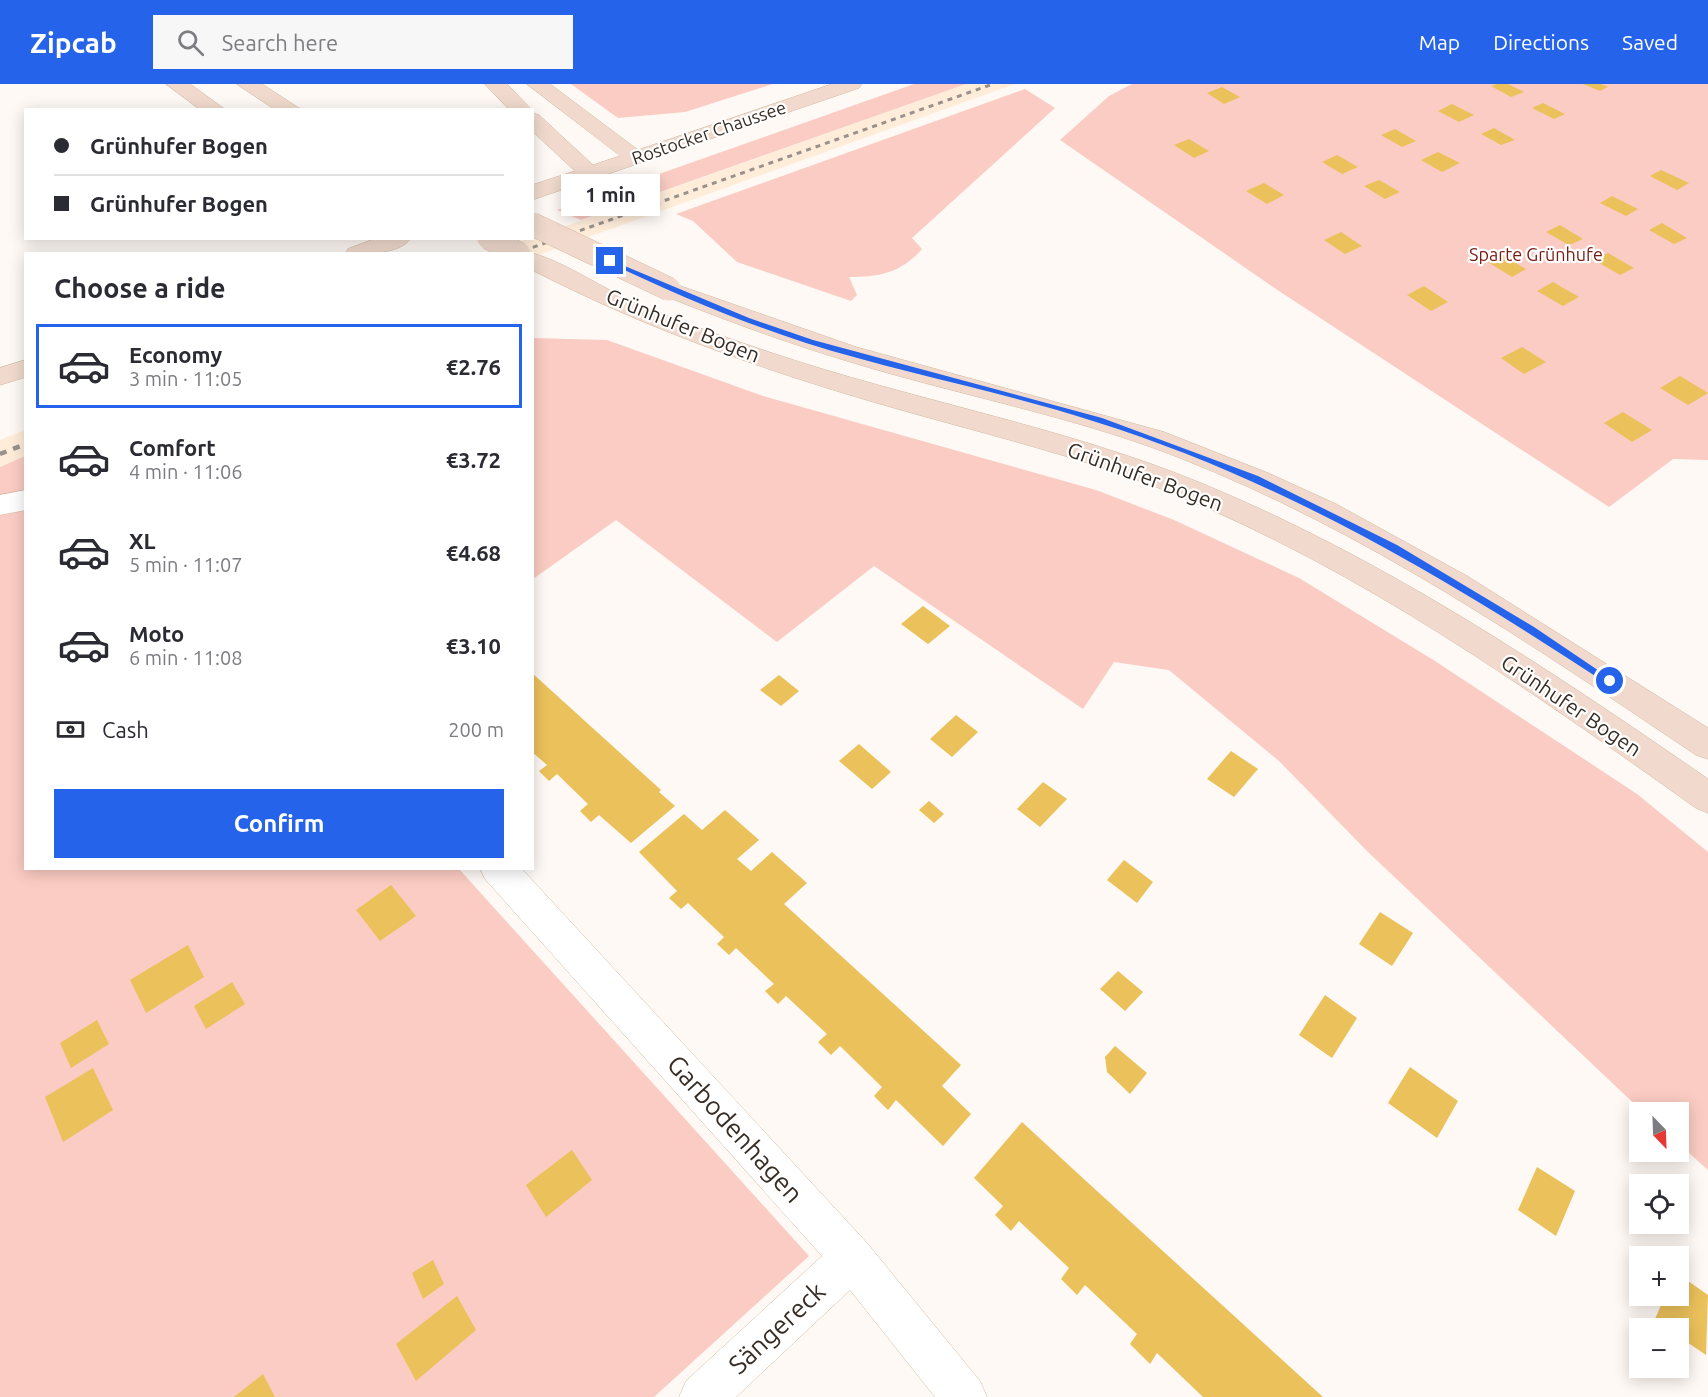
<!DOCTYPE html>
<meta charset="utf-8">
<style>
body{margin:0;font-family:Ubuntu,sans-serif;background:#f7f7f7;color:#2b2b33;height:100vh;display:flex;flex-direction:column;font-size:22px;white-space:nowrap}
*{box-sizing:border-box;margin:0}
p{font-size:20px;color:#7c7c81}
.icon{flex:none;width:33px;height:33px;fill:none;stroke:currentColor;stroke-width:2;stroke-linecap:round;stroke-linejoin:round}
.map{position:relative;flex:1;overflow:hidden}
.drawer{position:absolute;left:24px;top:168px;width:510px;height:618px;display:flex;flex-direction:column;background:#fff;border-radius:0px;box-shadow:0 3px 15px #0003}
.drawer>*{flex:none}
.hud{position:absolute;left:24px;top:24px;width:510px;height:132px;border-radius:0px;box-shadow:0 3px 15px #0003;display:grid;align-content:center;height:132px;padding:0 30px;background:#fff}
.needle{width:39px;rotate:157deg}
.fabs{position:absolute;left:1629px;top:1018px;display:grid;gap:12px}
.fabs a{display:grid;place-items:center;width:60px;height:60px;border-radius:0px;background:#fff;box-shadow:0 3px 15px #0003;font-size:30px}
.end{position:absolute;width:27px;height:27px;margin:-14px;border:8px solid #2563eb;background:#fff;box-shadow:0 0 0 3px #fff}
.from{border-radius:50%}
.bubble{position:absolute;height:42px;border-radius:0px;background:#fff;box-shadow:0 3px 15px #0003;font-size:20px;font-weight:700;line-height:42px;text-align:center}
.hud b{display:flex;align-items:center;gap:21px;height:57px;font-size:22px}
.hud b+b{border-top:2px solid #e1e1e2}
.hud i{width:15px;height:15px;background:#2b2b33}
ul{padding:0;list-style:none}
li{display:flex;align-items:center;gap:18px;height:84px;margin:0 12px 9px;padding:0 18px;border:3px solid transparent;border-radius:0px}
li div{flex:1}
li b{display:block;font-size:22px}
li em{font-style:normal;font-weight:700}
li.active{border-color:#2563eb}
li>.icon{width:54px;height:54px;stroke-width:1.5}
h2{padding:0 30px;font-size:27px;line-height:72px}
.pay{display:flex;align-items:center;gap:15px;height:66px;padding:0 30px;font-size:22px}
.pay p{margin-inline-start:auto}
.action{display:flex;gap:12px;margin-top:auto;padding:12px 30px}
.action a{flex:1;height:69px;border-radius:0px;background:#2563eb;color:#fff;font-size:24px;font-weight:700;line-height:69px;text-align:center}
header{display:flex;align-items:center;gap:36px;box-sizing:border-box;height:84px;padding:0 30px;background:#2563eb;color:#fff}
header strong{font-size:28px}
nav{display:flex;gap:33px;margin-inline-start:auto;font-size:21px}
.search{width:420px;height:54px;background:#f7f7f7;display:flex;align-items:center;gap:15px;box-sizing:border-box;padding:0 21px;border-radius:0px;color:#7c7c81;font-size:22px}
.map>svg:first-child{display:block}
.built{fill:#ffedda}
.green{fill:#fbccc3}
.building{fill:#ebc15b}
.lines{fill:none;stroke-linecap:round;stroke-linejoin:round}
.street-casing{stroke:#d0b9a1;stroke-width:1}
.secondary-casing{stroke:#d0b9a1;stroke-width:1}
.street{fill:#fff;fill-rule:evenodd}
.secondary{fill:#f1dacd;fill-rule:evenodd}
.rail-far1{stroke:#99928b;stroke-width:3;stroke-dasharray:5 5;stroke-linecap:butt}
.rail{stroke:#99928b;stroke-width:4.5;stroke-dasharray:7 7;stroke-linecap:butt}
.secondary-bridge-casing{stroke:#d0b9a1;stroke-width:24;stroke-linecap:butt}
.secondary-bridge{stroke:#f1dacd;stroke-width:23}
.route{fill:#2563eb}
.labels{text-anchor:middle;stroke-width:4.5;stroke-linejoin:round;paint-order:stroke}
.far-street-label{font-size:18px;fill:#372d24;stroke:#fff}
.far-park-label{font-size:18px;fill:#781d12;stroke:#fff}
.street-label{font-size:21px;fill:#372d24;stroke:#fff}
.near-street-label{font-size:26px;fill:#372d24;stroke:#fff}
</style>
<header>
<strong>Zipcab</strong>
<div class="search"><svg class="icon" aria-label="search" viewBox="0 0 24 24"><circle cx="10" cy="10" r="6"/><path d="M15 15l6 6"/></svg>Search here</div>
<nav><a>Map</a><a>Directions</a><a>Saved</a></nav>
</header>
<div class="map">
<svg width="1708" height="1313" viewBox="0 0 1708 1313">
<rect width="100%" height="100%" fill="#fef9f4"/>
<g class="built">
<path d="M 966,0 L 1015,0 L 533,173 L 532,170 L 483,170 L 532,154 Z"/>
<path d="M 25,346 L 25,372 L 0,383 L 0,356 Z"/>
</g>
<g class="green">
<path d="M 571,0 L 773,0 L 685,28 L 618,34 Z"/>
<path d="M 914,0 L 966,0 L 581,136 L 557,126 Z"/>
<path d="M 1132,0 L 1708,0 L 1708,376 L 1673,375 L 1609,423 L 1279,207 L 1060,56 L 1109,12 Z"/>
<path d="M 1025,5 L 1055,24 L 912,154 L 922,165 C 901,189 879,193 849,193 L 857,211 L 851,217 L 737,178 L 693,137 L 676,130 Z"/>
<path d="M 533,254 L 607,256 L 763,312 L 1096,406 L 1174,436 L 1299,494 L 1435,577 L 1637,710 L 1708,768 L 1708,1086 L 1679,1060 L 1678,1029 L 1644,1029 L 1368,768 L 1279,677 L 1169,586 L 1114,578 L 1083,625 L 874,482 L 777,558 L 616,436 L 533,495 Z"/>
<path d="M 25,372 L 26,784 L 459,785 L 809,1172 L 654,1313 L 0,1313 L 0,383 Z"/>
</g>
<g class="building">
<path d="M 1497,0 L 1508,0 L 1524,8 L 1511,13 L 1491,2 Z"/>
<path d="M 1583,0 L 1601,0 L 1608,3 L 1600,7 Z"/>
<path d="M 1222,3 L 1240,13 L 1224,20 L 1207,9 Z"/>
<path d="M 1543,19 L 1565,30 L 1554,35 L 1532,24 Z"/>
<path d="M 1452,20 L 1474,31 L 1459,38 L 1438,27 Z"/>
<path d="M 1494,44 L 1515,56 L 1501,61 L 1481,50 Z"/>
<path d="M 1395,45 L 1416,57 L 1402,63 L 1381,51 Z"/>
<path d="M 1189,55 L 1209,67 L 1194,74 L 1174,61 Z"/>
<path d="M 1438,68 L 1460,79 L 1442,88 L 1421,76 Z"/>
<path d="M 1337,71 L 1358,83 L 1342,90 L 1322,78 Z"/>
<path d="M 1661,86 L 1689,99 L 1677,106 L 1650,92 Z"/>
<path d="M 1379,96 L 1400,108 L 1385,115 L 1364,102 Z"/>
<path d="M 1264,99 L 1284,111 L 1267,120 L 1246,107 Z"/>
<path d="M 1612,112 L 1638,125 L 1626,132 L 1600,119 Z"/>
<path d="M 1662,139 L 1687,154 L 1674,160 L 1649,146 Z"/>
<path d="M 1560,141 L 1583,155 L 1569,161 L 1546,148 Z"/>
<path d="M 1341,148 L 1362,162 L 1345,170 L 1324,156 Z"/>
<path d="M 1608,169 L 1634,184 L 1620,191 L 1594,176 Z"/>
<path d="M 1502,171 L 1526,185 L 1512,193 L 1488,178 Z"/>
<path d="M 1553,198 L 1579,213 L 1563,222 L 1537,207 Z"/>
<path d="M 1424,202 L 1448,218 L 1431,227 L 1407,211 Z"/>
<path d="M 1522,263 L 1546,278 L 1524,290 L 1501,274 Z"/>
<path d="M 1680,292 L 1708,309 L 1688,321 L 1660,304 Z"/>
<path d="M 1623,328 L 1652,346 L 1632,358 L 1604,339 Z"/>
<path d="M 923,522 L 950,542 L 928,560 L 901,540 Z"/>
<path d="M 532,589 L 661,706 L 659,708 L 675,722 L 631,759 L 599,731 L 591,738 L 580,727 L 588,720 L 557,690 L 549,697 L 539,687 L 547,681 L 532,668 Z"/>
<path d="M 779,591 L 799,607 L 781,622 L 760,606 Z"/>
<path d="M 956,631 L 978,648 L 952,673 L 930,655 Z"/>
<path d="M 859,660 L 891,688 L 872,705 L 839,677 Z"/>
<path d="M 1231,667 L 1258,685 L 1234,713 L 1207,695 Z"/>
<path d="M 1043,698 L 1067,715 L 1040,743 L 1017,725 Z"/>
<path d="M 929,717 L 944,730 L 934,739 L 919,726 Z"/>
<path d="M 725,726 L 759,756 L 737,775 L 751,787 L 772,768 L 807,799 L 784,820 L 961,981 L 942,1002 L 971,1030 L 943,1062 L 896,1016 L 888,1026 L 874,1012 L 882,1003 L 840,962 L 831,971 L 818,958 L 827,950 L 786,912 L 778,920 L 765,907 L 774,900 L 736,864 L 729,871 L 717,860 L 724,853 L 688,819 L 681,825 L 669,814 L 677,807 L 639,768 L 684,730 L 702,746 Z"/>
<path d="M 1124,776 L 1153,798 L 1137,819 L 1107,796 Z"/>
<path d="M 391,801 L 416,832 L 380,857 L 356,826 Z"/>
<path d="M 1380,828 L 1413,849 L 1392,882 L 1359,860 Z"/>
<path d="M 188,861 L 204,893 L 146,929 L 130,896 Z"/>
<path d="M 1118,887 L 1143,908 L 1125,927 L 1100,905 Z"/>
<path d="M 232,898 L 245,920 L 206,945 L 194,922 Z"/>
<path d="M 1325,911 L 1357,934 L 1332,974 L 1299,951 Z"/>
<path d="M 97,936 L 109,960 L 71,984 L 60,959 Z"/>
<path d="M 1115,962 L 1147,989 L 1130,1010 L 1107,988 L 1105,973 Z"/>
<path d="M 1410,983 L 1458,1017 L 1437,1054 L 1388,1019 Z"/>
<path d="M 93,984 L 113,1026 L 63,1058 L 45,1013 Z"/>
<path d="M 1022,1038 L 1086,1097 L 1323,1313 L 1203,1313 L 1157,1269 L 1150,1280 L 1130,1260 L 1137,1250 L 1085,1201 L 1077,1211 L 1061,1195 L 1069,1184 L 1019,1137 L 1011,1147 L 995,1131 L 1003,1122 L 974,1094 Z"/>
<path d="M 572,1066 L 592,1096 L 546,1133 L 526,1101 Z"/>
<path d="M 1537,1083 L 1575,1107 L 1556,1152 L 1518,1126 Z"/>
<path d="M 433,1176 L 444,1200 L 423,1215 L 412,1189 Z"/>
<path d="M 1678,1190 L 1708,1211 L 1706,1271 L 1678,1252 L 1678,1245 L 1669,1245 L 1655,1235 L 1665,1212 L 1678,1212 Z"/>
<path d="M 457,1212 L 476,1246 L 416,1297 L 396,1260 Z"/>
<path d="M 263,1290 L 275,1313 L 234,1313 Z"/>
</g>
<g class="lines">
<defs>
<g id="street">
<path d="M 26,406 L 26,426 L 0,431 L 0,411 Z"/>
<path d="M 480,784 L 521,784 L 867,1159 L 980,1297 L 987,1313 L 935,1313 L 850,1206 L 736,1313 L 679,1313 L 686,1297 L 822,1172 L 485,795 Z"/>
</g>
<g id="secondary">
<path d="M 166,0 L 190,0 L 226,26 L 201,26 Z"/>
<path d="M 237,0 L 262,0 L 302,26 L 276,26 Z"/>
<path d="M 485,0 L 507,0 L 532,26 L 510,26 Z"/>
<path d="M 527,0 L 550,0 L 638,66 L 832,0 L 862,0 L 859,4 L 532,116 L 532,101 L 575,87 L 532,47 L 532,29 L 539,31 L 593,81 L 620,72 Z"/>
<path d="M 377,154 L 411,154 C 400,171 363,170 345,170 L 348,165 Z"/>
<path d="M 532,169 C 562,177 592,198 620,211 C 669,234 721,252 772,269 C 912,316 1060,342 1196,397 C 1380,472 1546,583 1708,695 L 1708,729 L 1696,724 C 1531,607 1363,487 1174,410 C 1078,371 976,348 877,319 C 757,284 643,243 532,186 L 532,170 L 530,170 Z"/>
<path d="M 669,198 L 856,263 L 1164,348 L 1268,389 L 1336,420 L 1467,492 L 1708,644 L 1708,675 L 1696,671 C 1531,560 1366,447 1180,374 C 1089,338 993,318 899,292 C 818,270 739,242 660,210 L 657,205 L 660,200 Z"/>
<path d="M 26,276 L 26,293 L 0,301 L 0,284 Z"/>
</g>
</defs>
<use href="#street" class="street-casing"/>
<use href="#secondary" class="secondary-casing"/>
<use href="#street" class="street"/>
<use href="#secondary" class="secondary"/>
<path class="rail-far1" d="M 514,170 L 993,0"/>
<path class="rail" d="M 0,370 L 26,360"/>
<defs>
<g id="secondary-bridge">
<path d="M 532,140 L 669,205"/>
<path d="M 489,154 L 519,170"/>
</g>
</defs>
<use href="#secondary-bridge" class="secondary-bridge-casing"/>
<use href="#secondary-bridge" class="secondary-bridge"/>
</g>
<path class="route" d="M 608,175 L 749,234 L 813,256 L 1102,334 L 1258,392 L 1397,461 L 1534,543 L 1614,597 L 1610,601 L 1606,599 C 1445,493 1281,396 1096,338 C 1001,307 901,289 806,259 C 738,237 672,209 608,178 Z"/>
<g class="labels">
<g class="far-street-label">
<text transform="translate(709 49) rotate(-19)" y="6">Rostocker Chaussee</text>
</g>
<g class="far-park-label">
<text x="1536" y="177">Sparte Grünhufe</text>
</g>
<g class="street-label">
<text transform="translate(683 242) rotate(22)" y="7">Grünhufer Bogen</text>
<text transform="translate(1145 393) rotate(20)" y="7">Grünhufer Bogen</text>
<text transform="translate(1571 622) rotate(34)" y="7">Grünhufer Bogen</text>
</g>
<g class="near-street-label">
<text transform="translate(735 1045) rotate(48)" y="9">Garbodenhagen</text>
<text transform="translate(777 1244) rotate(-43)" y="9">Sängereck</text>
</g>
</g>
</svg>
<div class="fabs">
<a><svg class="needle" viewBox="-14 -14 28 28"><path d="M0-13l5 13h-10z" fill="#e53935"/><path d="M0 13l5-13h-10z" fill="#7c7c81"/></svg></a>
<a><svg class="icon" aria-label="locate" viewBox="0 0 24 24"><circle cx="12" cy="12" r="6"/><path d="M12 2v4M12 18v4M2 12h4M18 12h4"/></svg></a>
<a>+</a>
<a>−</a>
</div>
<i class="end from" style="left:1610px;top:597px"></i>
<i class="end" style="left:610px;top:177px"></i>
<div class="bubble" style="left:561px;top:90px;width:99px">1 min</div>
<div class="hud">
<b><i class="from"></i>Grünhufer Bogen</b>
<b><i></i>Grünhufer Bogen</b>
</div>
<section class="drawer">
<h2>Choose a ride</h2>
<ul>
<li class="active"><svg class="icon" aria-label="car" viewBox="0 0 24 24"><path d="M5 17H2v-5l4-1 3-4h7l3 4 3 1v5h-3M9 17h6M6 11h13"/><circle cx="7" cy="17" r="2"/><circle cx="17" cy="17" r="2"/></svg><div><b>Economy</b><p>3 min · 11:05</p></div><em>€2.76</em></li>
<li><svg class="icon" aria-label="car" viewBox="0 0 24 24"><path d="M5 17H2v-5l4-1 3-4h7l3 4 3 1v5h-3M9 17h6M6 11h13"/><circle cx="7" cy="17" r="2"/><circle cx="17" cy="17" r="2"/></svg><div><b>Comfort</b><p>4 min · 11:06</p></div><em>€3.72</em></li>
<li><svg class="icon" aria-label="car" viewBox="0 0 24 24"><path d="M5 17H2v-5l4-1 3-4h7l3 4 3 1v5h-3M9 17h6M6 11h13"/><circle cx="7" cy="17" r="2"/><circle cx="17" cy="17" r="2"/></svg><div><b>XL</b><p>5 min · 11:07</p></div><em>€4.68</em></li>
<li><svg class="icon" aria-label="car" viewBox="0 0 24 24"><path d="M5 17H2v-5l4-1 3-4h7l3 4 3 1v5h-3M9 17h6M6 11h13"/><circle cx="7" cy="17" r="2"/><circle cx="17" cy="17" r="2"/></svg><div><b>Moto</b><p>6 min · 11:08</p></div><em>€3.10</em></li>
</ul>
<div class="pay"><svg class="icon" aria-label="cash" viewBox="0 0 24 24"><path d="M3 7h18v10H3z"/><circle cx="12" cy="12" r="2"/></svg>Cash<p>200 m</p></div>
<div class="action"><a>Confirm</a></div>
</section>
</div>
